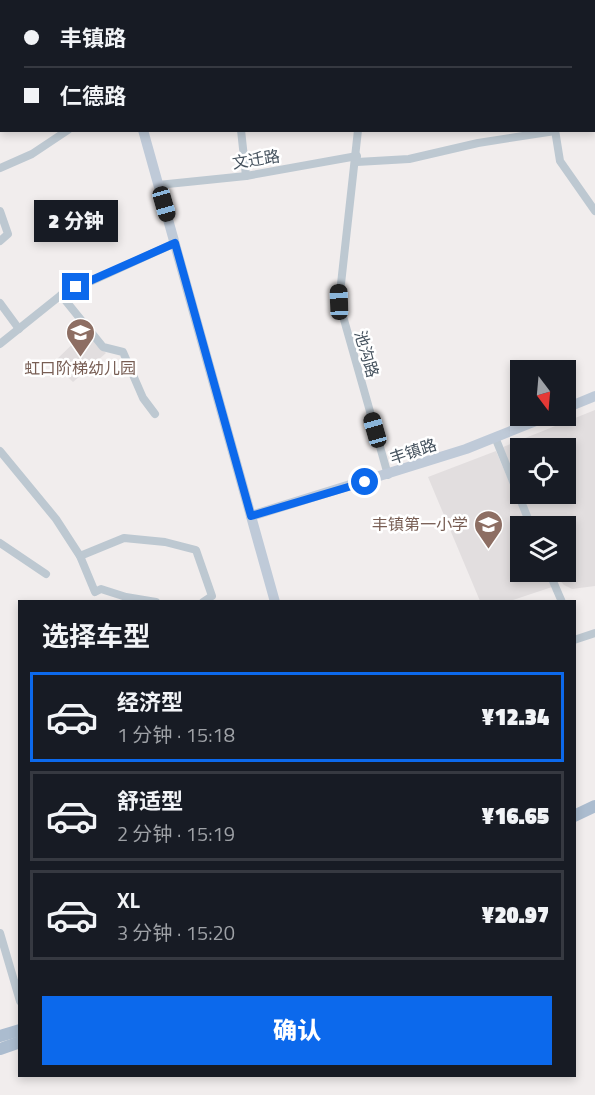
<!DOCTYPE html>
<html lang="zh">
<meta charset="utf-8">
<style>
body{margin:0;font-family:"Titillium Web","Noto Sans SC",sans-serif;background:#242831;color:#f1f3f6;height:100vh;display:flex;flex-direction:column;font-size:22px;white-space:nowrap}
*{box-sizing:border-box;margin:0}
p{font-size:20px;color:#9ea1a6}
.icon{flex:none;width:33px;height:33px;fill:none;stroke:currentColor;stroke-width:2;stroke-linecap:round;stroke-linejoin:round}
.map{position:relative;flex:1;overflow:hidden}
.sheet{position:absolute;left:18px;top:600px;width:558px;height:477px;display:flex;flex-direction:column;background:#171b24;border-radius:0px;box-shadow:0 3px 9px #0003}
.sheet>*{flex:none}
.guide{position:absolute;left:0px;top:0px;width:596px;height:132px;box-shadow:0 3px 9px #0003;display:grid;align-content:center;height:132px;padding:0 24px;background:#171b24}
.needle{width:39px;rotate:164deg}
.tools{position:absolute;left:510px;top:360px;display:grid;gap:12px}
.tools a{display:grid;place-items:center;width:66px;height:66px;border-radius:0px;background:#171b24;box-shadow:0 3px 9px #0003;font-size:30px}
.end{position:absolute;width:27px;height:27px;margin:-14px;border:8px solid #0c69ec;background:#fff;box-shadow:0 0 0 3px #fff}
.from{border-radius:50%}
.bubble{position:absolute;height:42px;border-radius:0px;background:#171b24;box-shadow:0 3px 9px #0003;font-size:20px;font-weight:800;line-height:42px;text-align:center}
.car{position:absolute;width:18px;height:36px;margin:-18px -9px;border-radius:8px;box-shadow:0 0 4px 2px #0007;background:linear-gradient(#222 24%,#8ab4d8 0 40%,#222 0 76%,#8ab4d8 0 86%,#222 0)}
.guide b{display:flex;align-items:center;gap:21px;height:57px;font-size:22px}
.guide b+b{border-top:2px solid #363941}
.guide i{width:15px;height:15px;background:#f1f3f6}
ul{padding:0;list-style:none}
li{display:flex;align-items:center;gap:18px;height:90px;margin:0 12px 9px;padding:0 12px;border:3px solid #363941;border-radius:0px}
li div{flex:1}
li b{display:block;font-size:22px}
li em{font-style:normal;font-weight:800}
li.on{border-color:#0c69ec}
li>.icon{width:54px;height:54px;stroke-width:1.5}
h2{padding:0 24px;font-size:27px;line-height:72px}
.button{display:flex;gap:12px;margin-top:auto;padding:12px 24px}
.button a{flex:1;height:69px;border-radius:0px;background:#0c69ec;color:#fff;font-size:24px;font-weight:800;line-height:69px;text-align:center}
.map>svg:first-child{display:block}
.education{fill:#e2dedf}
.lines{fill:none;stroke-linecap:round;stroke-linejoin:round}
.street{stroke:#bdc8d1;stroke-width:8}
.secondary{stroke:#bfcad8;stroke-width:10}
.primary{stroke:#abbccf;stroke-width:12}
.route{stroke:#0c69ec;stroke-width:8}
.labels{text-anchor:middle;stroke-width:5;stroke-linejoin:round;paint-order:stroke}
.street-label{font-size:16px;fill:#44515d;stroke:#fff}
.education-label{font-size:16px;fill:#785e54;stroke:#fff}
</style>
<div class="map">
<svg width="595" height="1095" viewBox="0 0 595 1095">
<rect width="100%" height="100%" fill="#f1eded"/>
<g class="education">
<path d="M 85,332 L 106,353 L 73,382 L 53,363 Z"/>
<path d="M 595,410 L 595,586 L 572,589 L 564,585 L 552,572 L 566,572 L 566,526 L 534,526 L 521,494 L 566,494 L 566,448 L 520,448 L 520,491 L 503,447 Z"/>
<path d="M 496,451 L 528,526 L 520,526 L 520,572 L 546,572 L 552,587 L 510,601 L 480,601 L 428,477 Z"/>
</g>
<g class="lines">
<g class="street">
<path d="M 233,0 L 233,2"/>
<path d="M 350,0 L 350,2"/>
<path d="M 531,0 L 531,2"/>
<path d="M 0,1 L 2,3"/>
<path d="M 181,2 L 183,0"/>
<path d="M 0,98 L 2,98"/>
<path d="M 241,130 L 246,176"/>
<path d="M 358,130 L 339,302 L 388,475"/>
<path d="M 555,130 L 560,161 L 595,211"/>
<path d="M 357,162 L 409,159 L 478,143 L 555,131"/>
<path d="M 0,168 L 32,154 L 68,130"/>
<path d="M 158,185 L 246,176 L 357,156"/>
<path d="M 0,211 L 8,234 L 0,241"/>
<path d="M 61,295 L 103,347 L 123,352 L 143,398 L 155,414"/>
<path d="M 0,303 L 19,329"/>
<path d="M 0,344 L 61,295 L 175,243"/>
<path d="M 495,437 L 531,526"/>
<path d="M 0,451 L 56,519 L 80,556 L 95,592 L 101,589 L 126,597 L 156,602"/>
<path d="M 0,543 L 46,574"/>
<path d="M 80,556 L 124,538 L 165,542 L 196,550 L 212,596 L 203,602"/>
<path d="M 549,572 L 562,602"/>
<path d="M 574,640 L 595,633"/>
<path d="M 0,933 L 20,1001"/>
</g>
<g class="secondary">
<path d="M 110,0 L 111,2"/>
<path d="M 143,130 L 275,602"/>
<path d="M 566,408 L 595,396"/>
<path d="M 251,516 L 466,449 L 548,416"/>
</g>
<g class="primary">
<path d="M 574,816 L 595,806"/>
<path d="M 0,1036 L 20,1030"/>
<path d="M 0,1049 L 20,1042"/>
</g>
</g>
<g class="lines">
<path class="route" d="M 76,287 L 175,243 L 251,516 L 365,482"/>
</g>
<defs>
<symbol id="school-pin" viewBox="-11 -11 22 30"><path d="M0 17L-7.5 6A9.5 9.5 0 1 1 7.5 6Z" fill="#8d6e63" stroke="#fff"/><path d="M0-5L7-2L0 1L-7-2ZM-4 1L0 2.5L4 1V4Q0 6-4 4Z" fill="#fff"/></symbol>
</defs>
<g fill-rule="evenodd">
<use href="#school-pin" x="64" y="316" width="33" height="45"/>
<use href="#school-pin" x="472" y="508" width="33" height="45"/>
</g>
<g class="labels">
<g class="street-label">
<text transform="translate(256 159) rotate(-9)" y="6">文迁路</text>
<text transform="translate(367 354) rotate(74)" y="6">池沟路</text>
<text transform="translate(413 451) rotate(-18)" y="6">丰镇路</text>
</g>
<g class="education-label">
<text x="80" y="374">虹口阶梯幼儿园</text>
<text x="468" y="530" text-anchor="end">丰镇第一小学</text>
</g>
</g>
</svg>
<div class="tools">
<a><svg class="needle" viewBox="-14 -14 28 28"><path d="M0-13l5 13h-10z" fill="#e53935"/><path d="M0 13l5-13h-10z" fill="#9ea1a6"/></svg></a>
<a><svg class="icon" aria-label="locate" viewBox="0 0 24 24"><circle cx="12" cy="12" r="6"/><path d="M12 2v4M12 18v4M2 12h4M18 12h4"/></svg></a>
<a><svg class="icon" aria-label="layers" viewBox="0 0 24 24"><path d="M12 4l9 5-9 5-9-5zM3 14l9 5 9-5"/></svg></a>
</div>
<i class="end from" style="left:365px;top:482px"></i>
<i class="end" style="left:76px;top:287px"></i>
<div class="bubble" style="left:34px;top:200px;width:84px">2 分钟</div>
<i class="car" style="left:164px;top:204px;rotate:164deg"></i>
<i class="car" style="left:339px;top:302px;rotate:358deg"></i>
<i class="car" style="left:375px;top:430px;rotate:344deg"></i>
<div class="guide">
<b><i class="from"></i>丰镇路</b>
<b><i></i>仁德路</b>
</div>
<section class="sheet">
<h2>选择车型</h2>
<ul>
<li class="on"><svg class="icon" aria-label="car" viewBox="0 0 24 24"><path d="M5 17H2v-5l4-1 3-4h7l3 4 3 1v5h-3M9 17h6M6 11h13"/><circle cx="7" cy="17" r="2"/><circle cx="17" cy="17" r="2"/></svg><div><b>经济型</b><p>1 分钟 · 15:18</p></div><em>¥12.34</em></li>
<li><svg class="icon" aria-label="car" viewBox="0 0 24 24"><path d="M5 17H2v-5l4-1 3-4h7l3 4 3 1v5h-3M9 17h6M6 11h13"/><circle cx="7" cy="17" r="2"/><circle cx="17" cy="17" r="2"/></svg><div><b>舒适型</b><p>2 分钟 · 15:19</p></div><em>¥16.65</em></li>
<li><svg class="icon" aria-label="car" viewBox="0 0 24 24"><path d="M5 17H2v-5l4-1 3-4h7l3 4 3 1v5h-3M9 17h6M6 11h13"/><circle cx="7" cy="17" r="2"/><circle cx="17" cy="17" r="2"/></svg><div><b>XL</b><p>3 分钟 · 15:20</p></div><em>¥20.97</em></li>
</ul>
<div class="button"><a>确认</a></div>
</section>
</div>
